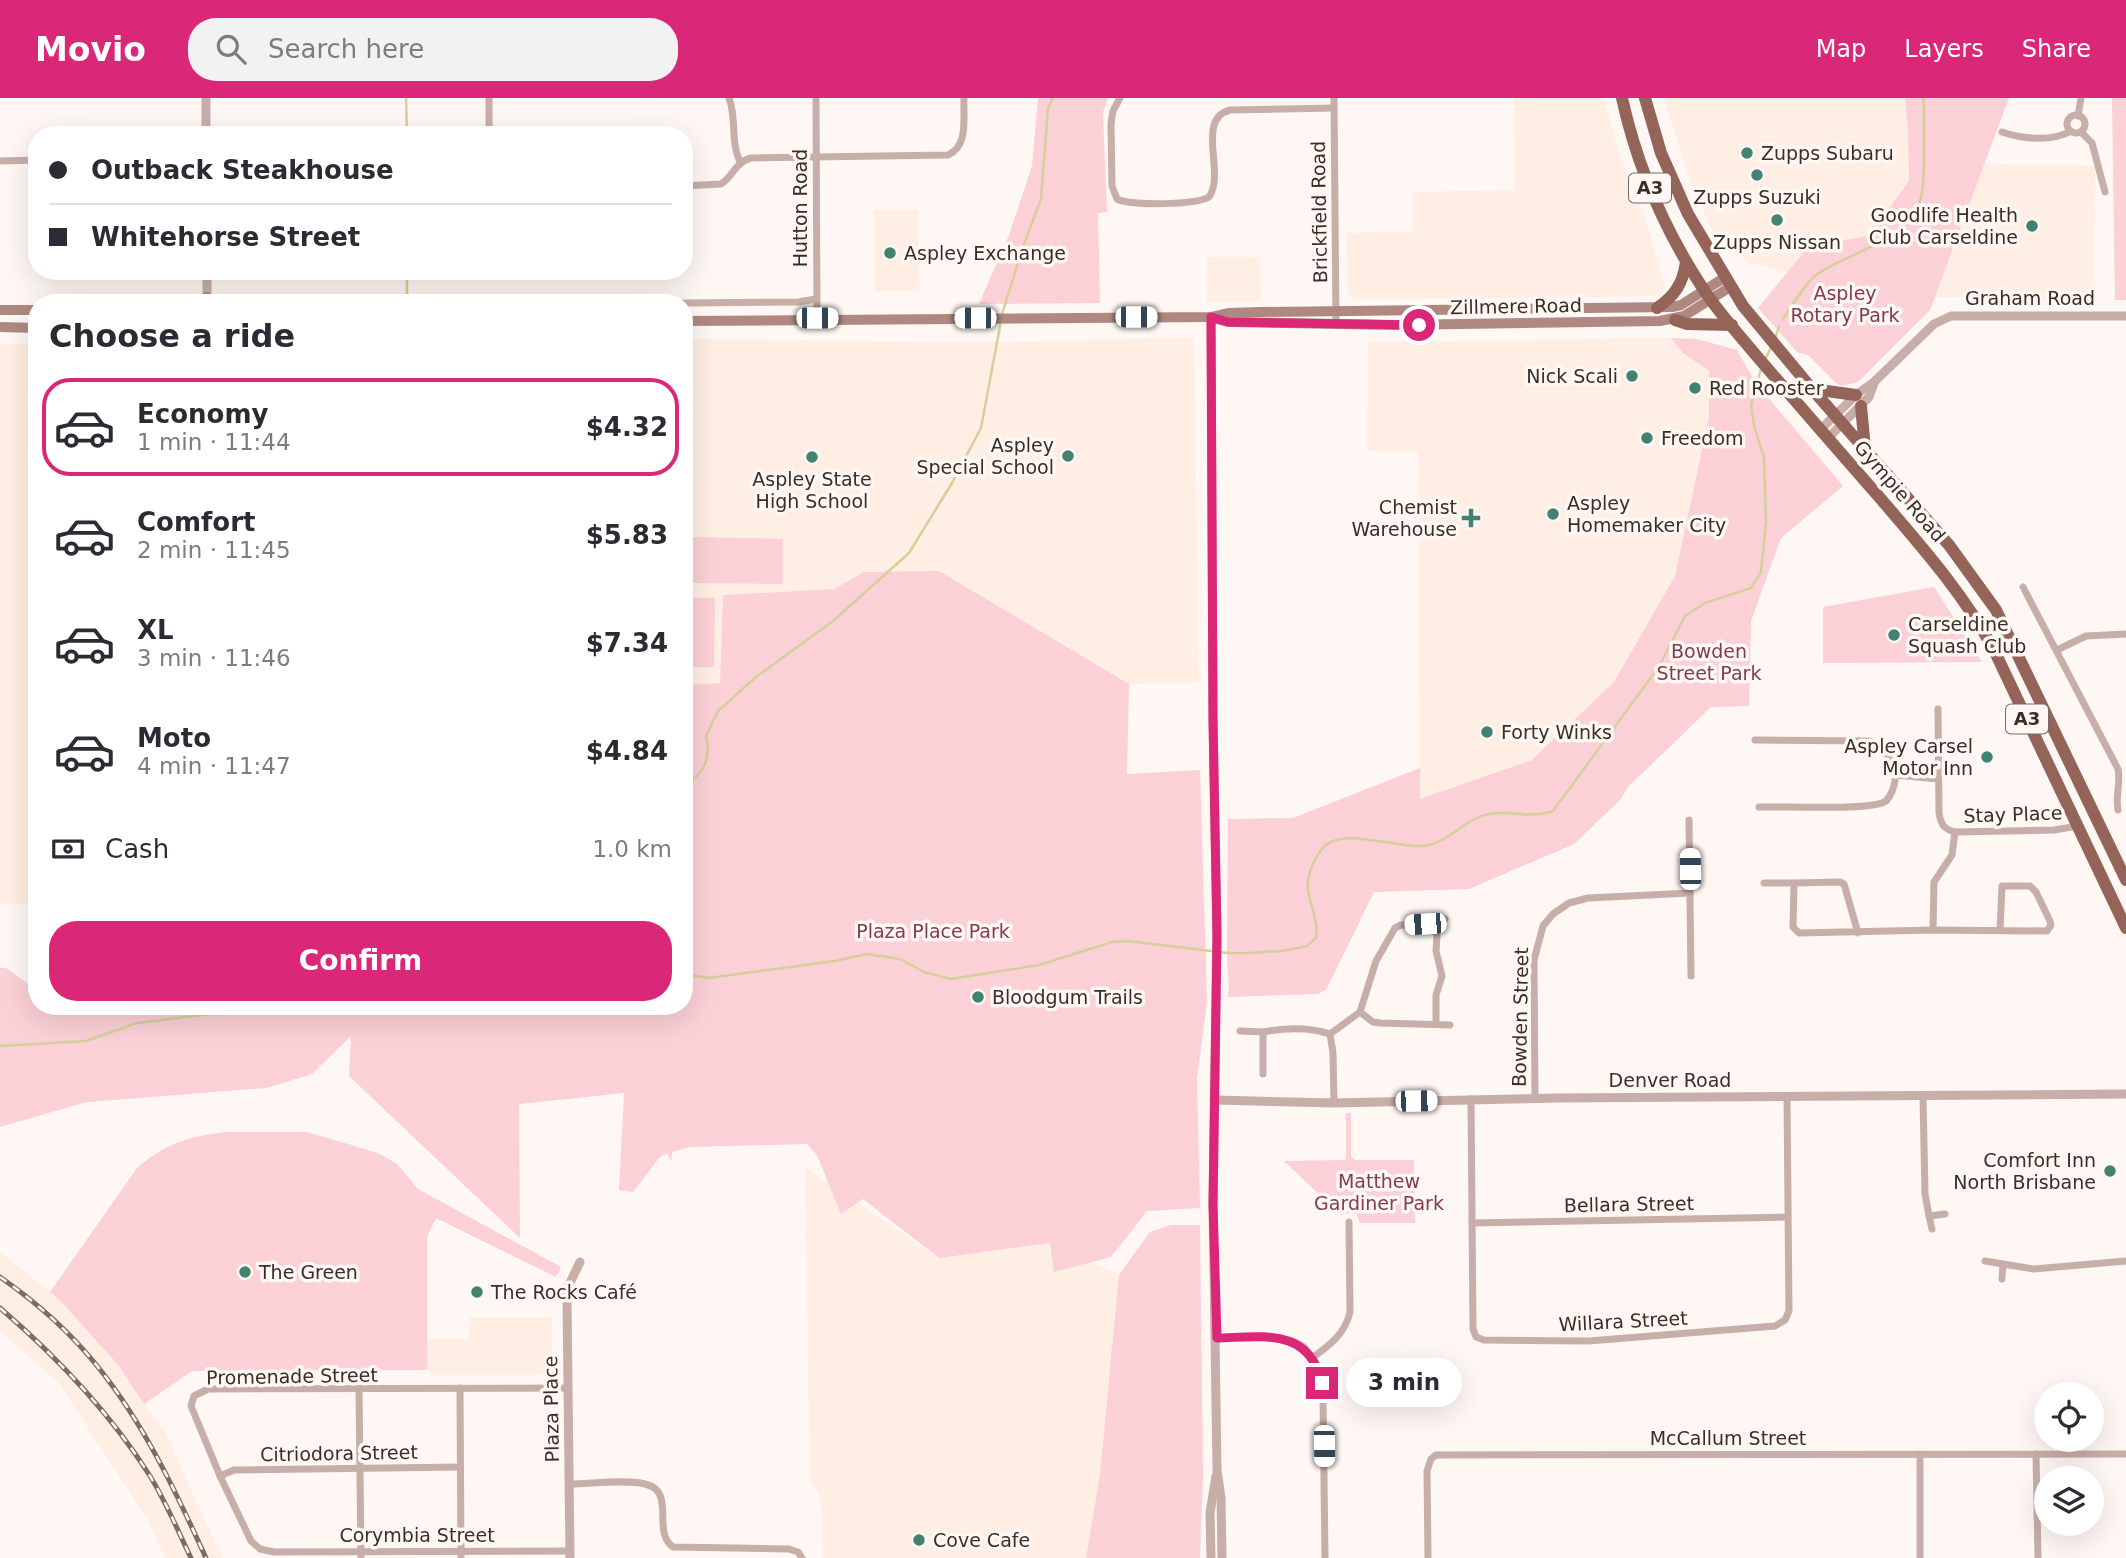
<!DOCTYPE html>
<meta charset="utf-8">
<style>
body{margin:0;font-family:"DejaVu Sans",sans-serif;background:#f2f2f3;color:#2b2b33;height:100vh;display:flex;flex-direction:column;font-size:26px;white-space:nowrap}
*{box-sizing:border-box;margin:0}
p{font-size:23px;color:#7c7c81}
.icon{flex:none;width:38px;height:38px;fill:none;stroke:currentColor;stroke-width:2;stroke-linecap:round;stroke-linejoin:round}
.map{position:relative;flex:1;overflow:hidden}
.sheet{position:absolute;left:28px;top:196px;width:665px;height:721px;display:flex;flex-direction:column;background:#fff;border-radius:28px;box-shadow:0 7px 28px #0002}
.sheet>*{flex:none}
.hud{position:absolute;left:28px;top:28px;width:665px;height:154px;border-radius:28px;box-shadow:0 7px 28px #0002;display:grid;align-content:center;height:154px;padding:0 21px;background:#fff}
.tools{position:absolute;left:2034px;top:1284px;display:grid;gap:14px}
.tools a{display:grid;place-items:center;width:70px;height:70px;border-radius:50%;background:#fff;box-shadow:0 7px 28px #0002;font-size:35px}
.end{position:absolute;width:32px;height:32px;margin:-16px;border:9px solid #db2777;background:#fff;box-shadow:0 0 0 4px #fff}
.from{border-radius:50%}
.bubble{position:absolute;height:49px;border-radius:24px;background:#fff;box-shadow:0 7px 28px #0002;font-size:23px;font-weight:700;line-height:49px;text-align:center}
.car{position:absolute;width:21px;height:42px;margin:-21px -10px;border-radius:9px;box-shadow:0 0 5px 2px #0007;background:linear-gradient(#fff 24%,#345 0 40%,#fff 0 76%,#345 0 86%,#fff 0)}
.hud b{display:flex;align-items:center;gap:24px;height:66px;font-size:26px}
.hud b+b{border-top:2px solid #e1e1e2}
.hud i{width:18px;height:18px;background:#2b2b33}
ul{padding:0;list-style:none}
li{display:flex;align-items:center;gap:21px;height:98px;margin:0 14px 10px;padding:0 7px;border:4px solid transparent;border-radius:28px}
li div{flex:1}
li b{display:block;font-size:26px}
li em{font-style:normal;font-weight:700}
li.active{border-color:#db2777}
li>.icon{width:63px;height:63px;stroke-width:1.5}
h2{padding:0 21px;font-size:32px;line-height:84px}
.pay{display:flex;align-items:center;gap:18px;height:77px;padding:0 21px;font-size:26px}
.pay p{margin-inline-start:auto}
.cta{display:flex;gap:14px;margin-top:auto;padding:14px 21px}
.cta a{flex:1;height:80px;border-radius:28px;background:#db2777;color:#fff;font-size:28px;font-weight:700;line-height:80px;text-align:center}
header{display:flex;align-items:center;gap:42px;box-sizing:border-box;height:98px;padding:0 35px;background:#db2777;color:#fff}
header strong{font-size:33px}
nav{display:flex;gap:38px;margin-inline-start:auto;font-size:24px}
.search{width:490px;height:63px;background:#f2f2f3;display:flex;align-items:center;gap:18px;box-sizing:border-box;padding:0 24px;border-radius:28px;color:#7c7c81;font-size:26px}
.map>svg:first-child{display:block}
.built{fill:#feeee3}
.green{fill:#fbd0d6}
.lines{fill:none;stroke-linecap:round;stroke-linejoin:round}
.stream{stroke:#d5d09b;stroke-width:2.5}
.minor{stroke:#c8aea8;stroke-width:7}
.tertiary{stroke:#c8aea8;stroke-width:9}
.secondary{stroke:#af8981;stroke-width:10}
.trunk{stroke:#946459;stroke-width:12}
.rail-casing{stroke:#796e67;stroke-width:5}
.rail{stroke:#fef7f3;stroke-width:2.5;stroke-dasharray:8;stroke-linecap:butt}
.route{stroke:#db2777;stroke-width:9}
.poi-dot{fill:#418271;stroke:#fef7f3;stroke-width:2.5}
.labels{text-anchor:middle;stroke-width:7;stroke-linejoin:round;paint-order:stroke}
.shield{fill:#fef7f3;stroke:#756a63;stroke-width:2}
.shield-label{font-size:18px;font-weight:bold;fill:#3a2e25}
.poi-label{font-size:19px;fill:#3a2e25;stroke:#fef7f3;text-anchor:start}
.street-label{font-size:19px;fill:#3a2e25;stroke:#fef7f3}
.park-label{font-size:19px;fill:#843c4a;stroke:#fef7f3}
</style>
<header>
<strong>Movio</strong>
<div class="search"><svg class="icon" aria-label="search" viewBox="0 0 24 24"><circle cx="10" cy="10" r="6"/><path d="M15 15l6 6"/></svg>Search here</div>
<nav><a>Map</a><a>Layers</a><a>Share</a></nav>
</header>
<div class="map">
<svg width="2126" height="1460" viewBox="0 0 2126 1460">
<rect width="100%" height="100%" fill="#fef7f3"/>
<g class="built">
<path d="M 1514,0 L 1604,0 L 1618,52 L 1648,130 L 1665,190 L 1660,198 L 1355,202 L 1348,198 L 1347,135 L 1413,134 L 1413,94 L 1515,92 Z"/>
<path d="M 1664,0 L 1905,0 L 1908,34 L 1909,83 L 1869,138 L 1809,148 L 1787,175 L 1750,165 L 1716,140 L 1692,89 Z"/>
<path d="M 1985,66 L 2095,67 L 2094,177 L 2091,201 L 1934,199 Z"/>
<path d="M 874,112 L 918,112 L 919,193 L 874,193 Z"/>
<path d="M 1207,159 L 1260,159 L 1261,203 L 1207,204 Z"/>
<path d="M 1194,240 L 1199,585 L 1129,586 L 939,473 L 864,474 L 835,491 L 723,497 L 720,585 L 684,587 L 684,241 L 980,244 Z"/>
<path d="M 1671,240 L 1682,254 L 1709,273 L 1709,319 L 1675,478 L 1614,584 L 1532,662 L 1420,701 L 1418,354 L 1367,353 L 1368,244 Z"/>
<rect x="0" y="246" width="37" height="560"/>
<path d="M 805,1069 L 939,1160 L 1050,1145 L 1119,1177 L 1100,1376 L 1086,1460 L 823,1460 L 821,1399 L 810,1381 Z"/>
<path d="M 0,1154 L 59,1201 L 120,1269 L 166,1336 L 222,1460 L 165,1460 L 149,1424 L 59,1285 L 0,1233 Z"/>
<path d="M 470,1219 L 552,1219 L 552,1277 L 432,1277 L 427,1272 L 427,1241 L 469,1241 Z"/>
</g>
<g class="green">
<path d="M 1038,0 L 1108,0 L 1103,14 L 1107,114 L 1098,115 L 1100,205 L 979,206 L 1009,137 L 1032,68 Z"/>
<path d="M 1905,0 L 2009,0 L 1930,212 L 1858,284 L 1841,288 L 1835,284 L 1808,257 L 1797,254 L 1758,210 L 1809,148 L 1869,138 L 1909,83 L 1908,34 Z"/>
<path d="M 2112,0 L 2126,0 L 2126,202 L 2115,202 Z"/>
<path d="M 1671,240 L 1697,241 L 1737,252 L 1755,284 L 1843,388 L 1781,440 L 1751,523 L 1749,608 L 1711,609 L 1628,689 L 1620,702 L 1574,746 L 1469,791 L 1374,794 L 1326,892 L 1318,896 L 1228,899 C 1230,883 1227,871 1227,855 L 1228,721 L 1293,720 L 1420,670 L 1420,701 L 1532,662 L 1614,584 L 1675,478 L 1709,319 L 1709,273 L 1682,254 Z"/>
<path d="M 692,439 L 783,441 L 783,486 L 691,485 Z"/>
<path d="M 939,473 L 1129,586 L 1127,676 L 1200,672 L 1207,904 L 1197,981 L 1200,1110 L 1147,1113 L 1111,1159 L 1054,1174 L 1050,1145 L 939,1160 L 863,1101 L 841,1116 L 817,1057 L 807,1046 L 689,1049 L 672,1054 L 671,1063 L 667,1055 L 660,1059 L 633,1094 L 619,1092 L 624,995 L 519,1006 L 520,1140 L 349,978 L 351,938 L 312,976 L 266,990 L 87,1004 L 0,1029 L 0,870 L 6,870 L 37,892 L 37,908 L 684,908 L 684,587 L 720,585 L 723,497 L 834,491 L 864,474 Z"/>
<path d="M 1934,489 L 1982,564 L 1823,565 L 1823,509 Z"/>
<path d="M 684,500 L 715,500 L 714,569 L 684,569 Z"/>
<path d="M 1346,1015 L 1351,1015 L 1351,1059 L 1355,1062 L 1414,1062 L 1415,1125 L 1360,1125 L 1357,1117 C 1351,1114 1347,1114 1341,1117 L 1284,1063 L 1346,1062 Z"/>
<path d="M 228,1034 L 307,1034 L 378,1055 L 397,1066 L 418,1091 L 561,1169 L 556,1179 L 436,1120 L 427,1139 L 427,1272 L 192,1273 L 144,1306 L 120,1269 L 59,1201 L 50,1194 L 137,1070 C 164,1046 192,1037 228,1034 Z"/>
<path d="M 1171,1127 L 1200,1127 L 1203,1379 L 1200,1460 L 1086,1460 L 1100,1376 L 1119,1177 L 1150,1134 Z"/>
</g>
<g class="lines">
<g class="stream">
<path d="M 406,0 L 407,37"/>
<path d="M 407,173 L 407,196"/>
<path d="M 1002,216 L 1023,149 L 1041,101 L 1048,10 L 1053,0"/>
<path d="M 1783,221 C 1794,206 1804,185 1819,175 C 1853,152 1913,143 1922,95 C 1926,70 1923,35 1924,9 L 1923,0"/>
<path d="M 1775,240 L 1779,229"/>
<path d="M 1765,262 L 1771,249"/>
<path d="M 684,687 C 705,677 711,659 706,638 L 718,613 L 756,579 L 833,523 L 909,455 L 952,385 L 981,330 L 1001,223"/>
<path d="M 684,876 L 709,880 L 835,863 L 867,856 L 900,861 L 924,874 L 951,881 L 1039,867 L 1112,844 L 1129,843 L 1227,855 L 1250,855 L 1282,853 L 1307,848 L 1316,840 C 1320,813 1299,797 1312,768 C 1315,761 1321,751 1327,746 C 1348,731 1398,750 1423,748 C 1449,746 1463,721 1489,716 C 1511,712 1531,721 1553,713 L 1658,570 L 1685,518 L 1705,505 L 1751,490 L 1761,474 L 1766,424 L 1764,359 L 1754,328 L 1751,307 L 1761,271"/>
<path d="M 0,948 L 86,943 L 137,925 L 228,914 L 287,911 L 296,908"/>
</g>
<g class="minor">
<path d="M 489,0 L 489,37"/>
<path d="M 729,0 C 737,21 730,43 740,64"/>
<path d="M 816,0 L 817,220"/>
<path d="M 1120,0 L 1113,13 L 1111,26 L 1112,88 L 1117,101 C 1131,108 1195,107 1209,99 C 1226,76 1195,21 1230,12 L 1334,10"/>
<path d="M 1334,0 L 1336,227"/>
<circle cx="2076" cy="26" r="9"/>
<path d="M 2078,18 L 2081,0"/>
<path d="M 2002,34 C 2022,41 2052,44 2071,33"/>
<path d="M 2081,34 L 2092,45 L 2105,94"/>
<path d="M 0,63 L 37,62"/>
<path d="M 684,88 L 721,86 C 733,79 735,64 751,60 L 948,57 C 969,48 963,19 964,0"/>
<path d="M 684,205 L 798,204 L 816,201"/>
<path d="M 2023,489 L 2118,671 C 2121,685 2115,698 2118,712"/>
<path d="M 2057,552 L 2086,538 L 2126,536"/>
<path d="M 1938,611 L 1939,715 C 1941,727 1944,731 1955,734 L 2054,732 L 2078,728"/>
<path d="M 1755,642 L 1870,643 C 1882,647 1895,665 1896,677 C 1895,685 1892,697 1886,703 C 1874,713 1781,708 1759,709"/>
<path d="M 1896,677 L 1938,681"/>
<path d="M 1689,722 L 1691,878"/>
<path d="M 1764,785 L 1794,785"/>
<path d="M 1433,827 L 1445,821"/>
<path d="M 1933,832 L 1934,784 L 1952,757 L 1955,734"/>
<path d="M 1858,835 L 1844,786 L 1840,784 L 1794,785 L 1793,829 L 1799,835 L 1933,832 L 2047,833 L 2051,827 L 2050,823 L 2036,794 L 2030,788 L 2002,788 L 2000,832"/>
<path d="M 1360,914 L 1373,924 L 1380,925 L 1450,927"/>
<path d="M 1240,933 L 1263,934"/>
<path d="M 1263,976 L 1263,934 C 1284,930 1310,929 1330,936"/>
<path d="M 1923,999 L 1925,1096 L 1929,1118"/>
<path d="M 1471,1001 L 1473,1231 L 1476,1239 L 1484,1242 L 1589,1243 L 1775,1228 L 1785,1222 L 1789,1213 L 1787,999"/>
<path d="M 1535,1001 L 1534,862 L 1543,828 L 1553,816 L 1569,805 L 1588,800 L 1690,795"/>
<path d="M 1334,1005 L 1333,955 L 1330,936 L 1360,914 L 1376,863 L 1395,830 L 1401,827 L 1433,827 L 1437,838 L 1436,853 L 1442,878 L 1436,897 L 1436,925"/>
<path d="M 1472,1125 L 1787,1119"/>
<path d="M 1932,1131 L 1929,1118 L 1945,1116"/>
<path d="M 1985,1163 L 2003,1166 L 2002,1181"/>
<path d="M 2003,1166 L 2034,1171 L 2126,1163"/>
<path d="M 1217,1240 L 1264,1239 L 1292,1243 L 1304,1249 L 1318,1270 L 1323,1300 L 1325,1460"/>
<path d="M 1312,1260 C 1330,1247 1345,1236 1350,1214 L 1349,1124"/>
<path d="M 460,1290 L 461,1460"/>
<path d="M 568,1290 L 208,1291 L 194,1298 L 191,1308 L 220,1378 L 251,1443 L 260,1451 L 274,1454 L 570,1453"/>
<path d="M 359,1291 L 361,1460"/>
<path d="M 2036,1356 L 2038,1460"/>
<path d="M 220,1378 L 234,1372 L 460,1369"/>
<path d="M 569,1386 C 590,1386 626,1381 645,1386 C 677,1393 651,1434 673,1449 L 789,1451 L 798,1454 L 802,1460"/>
<path d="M 1428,1460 L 1427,1373 L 1431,1361 L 1436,1357 L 2126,1356"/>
<path d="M 1920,1460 L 1920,1356"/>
</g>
<g class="tertiary">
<path d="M 206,37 L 206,0"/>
<path d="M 207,173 L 207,203"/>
<path d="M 1211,219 L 1213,622 L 1217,838 L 1213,1106 L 1217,1372 L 1221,1400 L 1222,1460"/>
<path d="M 1821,331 L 1856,297 L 1875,283 L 1934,226 L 1951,218 L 2126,218"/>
<path d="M 1828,340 L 1869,299 L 1875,283"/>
<path d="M 1214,1002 L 1334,1005 L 1558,1000 L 2126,996"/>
<path d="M 570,1460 L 567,1201 L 568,1189 L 580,1164"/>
<path d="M 1211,1460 L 1210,1415 L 1216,1378"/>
</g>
<g class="secondary">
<path d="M 197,205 L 207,199"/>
<path d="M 0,212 L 37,212"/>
<path d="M 1213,220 L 1228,224 L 1395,227 L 1660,223 L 1684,218 L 1730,189"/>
<path d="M 684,223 L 1211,219 L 1228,215 L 1261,214 L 1672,209 L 1681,207 L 1724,180"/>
<path d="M 0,229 L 37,230"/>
</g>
<g class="trunk">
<path d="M 1622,0 C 1637,68 1664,131 1702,189 C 1717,213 1737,234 1755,256 C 1796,304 1838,352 1880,400 C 1922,449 1963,495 1994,552 L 2126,830"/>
<path d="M 1645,0 L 1661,55 L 1688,116 L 1743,208 L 1812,291 L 1949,447 L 1996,512 L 2126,782"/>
<path d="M 1657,210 C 1675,198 1683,185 1686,164"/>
<path d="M 1675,222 L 1687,226 L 1732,227"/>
<path d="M 1812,291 L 1856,297"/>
<path d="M 1861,308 L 1865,351"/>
</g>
<defs>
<g id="rail">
<path d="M 0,1179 C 36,1204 71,1235 98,1269 C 144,1326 176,1394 206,1460"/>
<path d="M 0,1210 C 57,1259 110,1315 150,1378 C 166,1404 178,1433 191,1460"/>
</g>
</defs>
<use href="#rail" class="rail-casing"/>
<use href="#rail" class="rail"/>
</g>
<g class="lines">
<path class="route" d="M 1322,1285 C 1309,1229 1262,1239 1217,1240 L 1213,1106 L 1217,838 L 1213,622 L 1211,219 L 1228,224 L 1419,227"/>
</g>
<g class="poi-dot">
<circle cx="1747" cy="55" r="7"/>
<circle cx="1757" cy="77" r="7"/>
<circle cx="1777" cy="122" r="7"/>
<circle cx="2032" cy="128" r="7"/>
<circle cx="890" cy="155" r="7"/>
<circle cx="1632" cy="278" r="7"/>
<circle cx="1695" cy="290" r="7"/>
<circle cx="1647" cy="340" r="7"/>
<circle cx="1068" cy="358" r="7"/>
<circle cx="812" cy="359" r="7"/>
<circle cx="1553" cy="416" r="7"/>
<path d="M1467.5 409.5h7v7h7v7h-7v7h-7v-7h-7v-7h7z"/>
<circle cx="1894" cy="537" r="7"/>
<circle cx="1487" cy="634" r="7"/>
<circle cx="1987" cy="659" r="7"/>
<circle cx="978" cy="899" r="7"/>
<circle cx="2110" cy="1073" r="7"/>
<circle cx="245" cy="1174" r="7"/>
<circle cx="477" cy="1194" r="7"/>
<circle cx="919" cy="1442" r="7"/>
</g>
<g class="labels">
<g class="shield">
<rect x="1629" y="75.5" width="42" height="29" rx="5"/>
<rect x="2006" y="606.5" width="42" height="29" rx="5"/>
</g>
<g class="shield-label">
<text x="1650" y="96">A3</text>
<text x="2027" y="627">A3</text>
</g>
<g class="poi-label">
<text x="1761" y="62">Zupps Subaru</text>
<text x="1757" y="106" text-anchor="middle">Zupps Suzuki</text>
<text x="2018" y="124" text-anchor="end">Goodlife Health<tspan x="2018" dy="22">Club Carseldine</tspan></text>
<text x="1777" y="151" text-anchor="middle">Zupps Nissan</text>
<text x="904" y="162">Aspley Exchange</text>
<text x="1618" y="285" text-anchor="end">Nick Scali</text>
<text x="1709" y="297">Red Rooster</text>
<text x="1661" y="347">Freedom</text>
<text x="1054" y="354" text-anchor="end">Aspley<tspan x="1054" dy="22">Special School</tspan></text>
<text x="812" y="388" text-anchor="middle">Aspley State<tspan x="812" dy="22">High School</tspan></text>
<text x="1567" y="412">Aspley<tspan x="1567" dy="22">Homemaker City</tspan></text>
<text x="1457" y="416" text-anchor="end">Chemist<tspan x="1457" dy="22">Warehouse</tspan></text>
<text x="1908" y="533">Carseldine<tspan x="1908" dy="22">Squash Club</tspan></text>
<text x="1501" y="641">Forty Winks</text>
<text x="1973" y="655" text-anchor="end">Aspley Carsel<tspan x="1973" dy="22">Motor Inn</tspan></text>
<text x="992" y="906">Bloodgum Trails</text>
<text x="2096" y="1069" text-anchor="end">Comfort Inn<tspan x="2096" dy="22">North Brisbane</tspan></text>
<text x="259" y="1181">The Green</text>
<text x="491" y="1201">The Rocks Café</text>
<text x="933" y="1449">Cove Cafe</text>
</g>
<g class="street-label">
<text transform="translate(800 110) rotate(-90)" y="7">Hutton Road</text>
<text transform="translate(1319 114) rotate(-91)" y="7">Brickfield Road</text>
<text x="2030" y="207">Graham Road</text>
<text transform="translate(1516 208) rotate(-1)" y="7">Zillmere Road</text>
<text transform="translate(1900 393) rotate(49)" y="7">Gympie Road</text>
<text transform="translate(2013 716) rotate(-2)" y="7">Stay Place</text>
<text transform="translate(1520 919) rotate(-89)" y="7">Bowden Street</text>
<text x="1670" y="989">Denver Road</text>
<text transform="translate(1629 1106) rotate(-1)" y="7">Bellara Street</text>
<text transform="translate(1623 1223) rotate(-3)" y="7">Willara Street</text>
<text transform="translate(292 1278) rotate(-1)" y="7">Promenade Street</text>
<text transform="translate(551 1311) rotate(-91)" y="7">Plaza Place</text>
<text x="1728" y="1347">McCallum Street</text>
<text transform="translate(339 1355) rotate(-1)" y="7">Citriodora Street</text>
<text x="417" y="1444">Corymbia Street</text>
</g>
<g class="park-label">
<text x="1845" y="202">Aspley<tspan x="1845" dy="22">Rotary Park</tspan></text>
<text x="1709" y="560">Bowden<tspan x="1709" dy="22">Street Park</tspan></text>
<text x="933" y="840">Plaza Place Park</text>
<text x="1379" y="1090">Matthew<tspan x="1379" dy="22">Gardiner Park</tspan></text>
</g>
</g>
</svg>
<div class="tools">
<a><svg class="icon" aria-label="locate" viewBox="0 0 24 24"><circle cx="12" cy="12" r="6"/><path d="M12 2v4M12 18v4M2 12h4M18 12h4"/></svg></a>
<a><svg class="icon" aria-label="layers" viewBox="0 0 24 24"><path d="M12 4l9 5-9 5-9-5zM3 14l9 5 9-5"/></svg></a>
</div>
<i class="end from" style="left:1419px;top:227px"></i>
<i class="end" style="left:1322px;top:1285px"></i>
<div class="bubble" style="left:1346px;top:1260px;width:116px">3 min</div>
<i class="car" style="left:1136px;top:219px;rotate:90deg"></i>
<i class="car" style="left:817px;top:220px;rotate:90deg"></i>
<i class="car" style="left:975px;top:220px;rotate:270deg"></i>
<i class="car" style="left:1690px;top:771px;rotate:359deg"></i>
<i class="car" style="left:1425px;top:826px;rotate:267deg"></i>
<i class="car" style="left:1416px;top:1003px;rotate:89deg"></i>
<i class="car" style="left:1324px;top:1348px;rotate:179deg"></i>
<div class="hud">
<b><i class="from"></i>Outback Steakhouse</b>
<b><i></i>Whitehorse Street</b>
</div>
<section class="sheet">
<h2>Choose a ride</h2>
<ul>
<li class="active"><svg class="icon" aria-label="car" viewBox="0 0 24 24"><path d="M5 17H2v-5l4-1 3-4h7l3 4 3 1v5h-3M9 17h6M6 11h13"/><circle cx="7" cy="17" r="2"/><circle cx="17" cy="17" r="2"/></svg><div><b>Economy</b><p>1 min · 11:44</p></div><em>$4.32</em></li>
<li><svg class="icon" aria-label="car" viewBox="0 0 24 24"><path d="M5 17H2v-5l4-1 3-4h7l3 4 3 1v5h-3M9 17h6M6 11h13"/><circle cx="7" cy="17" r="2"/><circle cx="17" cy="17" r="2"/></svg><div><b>Comfort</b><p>2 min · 11:45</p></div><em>$5.83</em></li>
<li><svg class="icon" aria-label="car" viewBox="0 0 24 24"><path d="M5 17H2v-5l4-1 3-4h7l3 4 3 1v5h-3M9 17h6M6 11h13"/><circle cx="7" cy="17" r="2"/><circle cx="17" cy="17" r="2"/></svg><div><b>XL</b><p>3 min · 11:46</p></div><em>$7.34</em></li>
<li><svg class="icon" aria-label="car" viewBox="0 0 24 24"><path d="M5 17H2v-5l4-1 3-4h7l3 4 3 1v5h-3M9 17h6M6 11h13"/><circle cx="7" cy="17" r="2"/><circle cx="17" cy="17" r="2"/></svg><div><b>Moto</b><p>4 min · 11:47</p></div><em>$4.84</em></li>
</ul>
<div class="pay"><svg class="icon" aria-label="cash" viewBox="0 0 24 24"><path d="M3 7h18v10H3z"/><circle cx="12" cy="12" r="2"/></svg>Cash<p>1.0 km</p></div>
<div class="cta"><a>Confirm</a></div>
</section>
</div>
